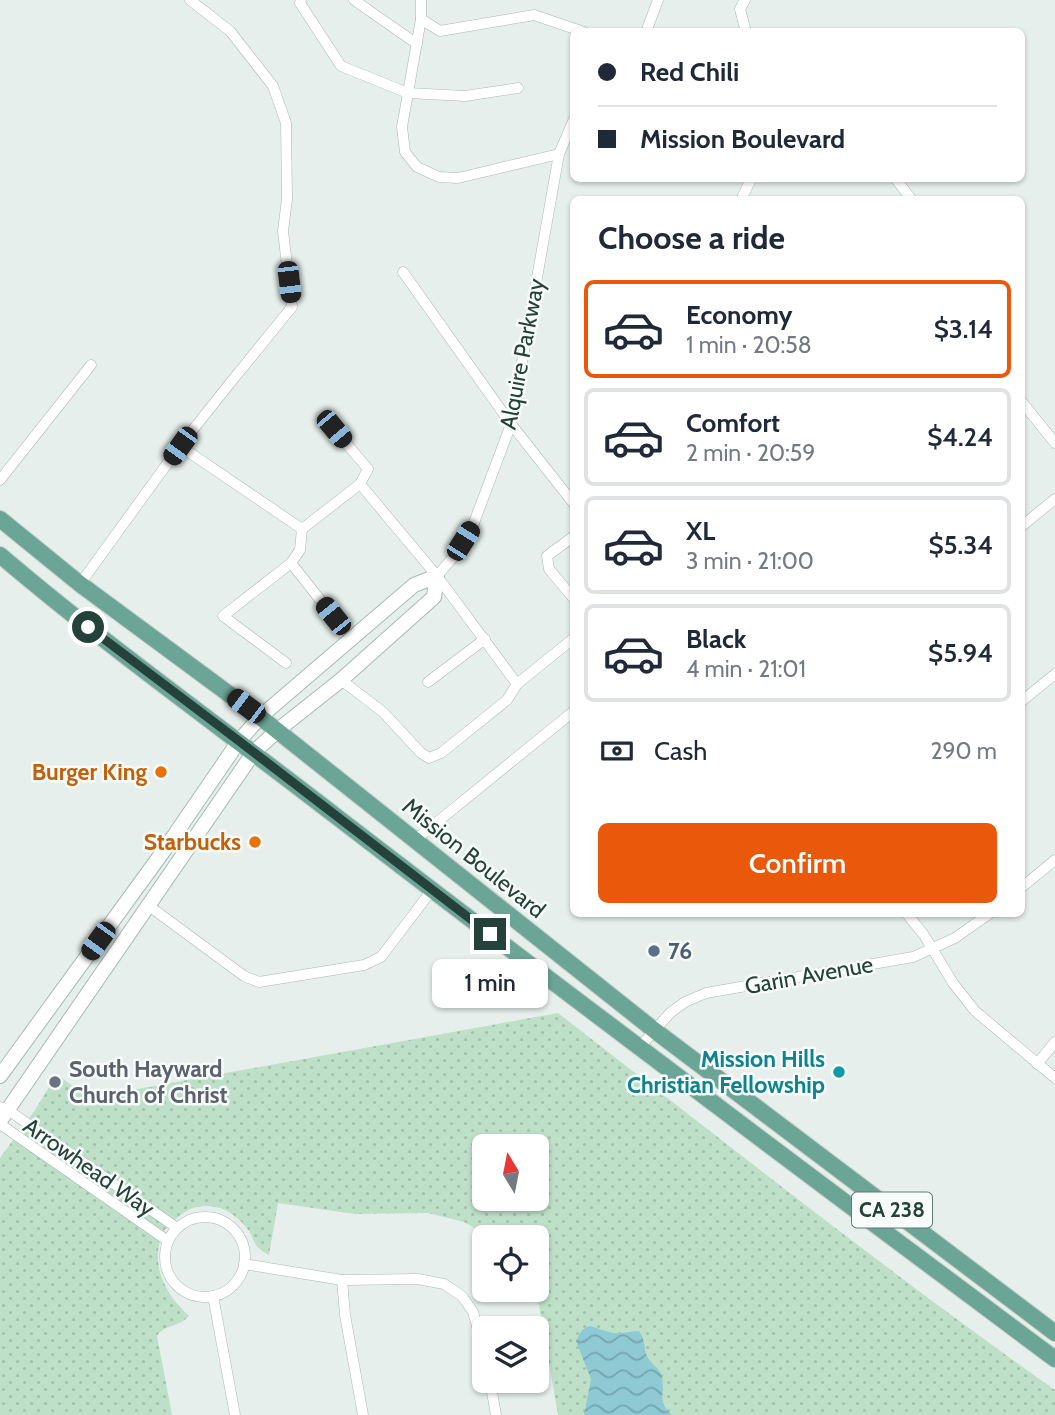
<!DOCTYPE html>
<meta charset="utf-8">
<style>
body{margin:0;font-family:Cabin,sans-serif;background:#f2f2f3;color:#1f2937;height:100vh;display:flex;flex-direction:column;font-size:26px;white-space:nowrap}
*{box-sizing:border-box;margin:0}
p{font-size:23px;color:#747a83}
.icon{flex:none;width:38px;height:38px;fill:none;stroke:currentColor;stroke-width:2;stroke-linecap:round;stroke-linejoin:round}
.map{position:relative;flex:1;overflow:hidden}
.side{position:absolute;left:570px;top:196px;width:455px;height:721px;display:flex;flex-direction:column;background:#fff;border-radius:10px;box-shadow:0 2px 5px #0004}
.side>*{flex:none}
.guide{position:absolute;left:570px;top:28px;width:455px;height:154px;border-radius:10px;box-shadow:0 2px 5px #0004;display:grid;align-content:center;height:154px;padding:0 28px;background:#fff}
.needle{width:46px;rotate:350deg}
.tools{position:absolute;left:472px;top:1134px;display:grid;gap:14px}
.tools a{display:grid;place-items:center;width:77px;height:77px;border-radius:10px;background:#fff;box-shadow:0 2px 5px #0004;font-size:35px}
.end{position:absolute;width:32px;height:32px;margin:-16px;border:9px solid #24423a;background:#fff;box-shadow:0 0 0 4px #fff}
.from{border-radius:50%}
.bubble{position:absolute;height:49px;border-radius:10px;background:#fff;box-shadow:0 2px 5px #0004;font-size:23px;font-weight:600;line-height:49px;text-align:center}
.car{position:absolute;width:21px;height:42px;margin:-21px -10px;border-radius:9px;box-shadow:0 0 5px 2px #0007;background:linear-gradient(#222 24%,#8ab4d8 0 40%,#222 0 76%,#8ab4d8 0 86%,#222 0)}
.guide b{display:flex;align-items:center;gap:24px;height:66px;font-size:26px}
.guide b+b{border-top:2px solid #e0e1e3}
.guide i{width:18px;height:18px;background:#1f2937}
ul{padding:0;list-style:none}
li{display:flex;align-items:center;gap:21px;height:98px;margin:0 14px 10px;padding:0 14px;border:4px solid #e0e1e3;border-radius:10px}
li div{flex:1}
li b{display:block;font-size:26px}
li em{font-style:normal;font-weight:600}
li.active{border-color:#ea580c}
li>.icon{width:63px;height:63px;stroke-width:1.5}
h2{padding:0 28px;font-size:32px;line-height:84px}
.pay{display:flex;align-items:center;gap:18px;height:77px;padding:0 28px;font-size:26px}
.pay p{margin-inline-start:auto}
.action{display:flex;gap:14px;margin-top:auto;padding:14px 28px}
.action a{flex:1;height:80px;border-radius:10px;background:#ea580c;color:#fff;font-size:28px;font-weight:600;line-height:80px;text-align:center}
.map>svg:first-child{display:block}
.grass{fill:url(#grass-dots);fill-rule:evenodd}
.water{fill:url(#water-waves)}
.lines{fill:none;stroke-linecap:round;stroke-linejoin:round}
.street-casing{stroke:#a8b8b2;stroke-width:11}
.secondary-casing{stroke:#a4bbb3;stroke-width:16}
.primary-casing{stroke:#c2cac8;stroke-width:18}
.street{stroke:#fff;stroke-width:10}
.secondary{stroke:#fff;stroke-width:14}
.primary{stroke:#6aa596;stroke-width:16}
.route{stroke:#24423a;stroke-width:9}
.food-dot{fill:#e8710a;stroke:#f7fbf9;stroke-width:2.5}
.service-dot{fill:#5c6f8a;stroke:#f7fbf9;stroke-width:2.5}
.culture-dot{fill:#0f9aa8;stroke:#f7fbf9;stroke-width:2.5}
.worship-dot{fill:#6b7280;stroke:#f7fbf9;stroke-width:2.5}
.labels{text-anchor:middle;stroke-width:5;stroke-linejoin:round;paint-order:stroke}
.shield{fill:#f7fbf9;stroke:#637a73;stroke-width:2}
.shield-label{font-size:21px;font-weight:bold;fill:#24423a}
.street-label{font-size:23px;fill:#24423a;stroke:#f7fbf9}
.food-label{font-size:23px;font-weight:bold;fill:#c56008;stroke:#f7fbf9;text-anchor:end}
.service-label{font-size:23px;font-weight:bold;fill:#4e5e75;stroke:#f7fbf9;text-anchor:start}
.culture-label{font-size:23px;font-weight:bold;fill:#0d838f;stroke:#f7fbf9;text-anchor:end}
.worship-label{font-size:23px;font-weight:bold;fill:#5b616d;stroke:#f7fbf9;text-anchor:start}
</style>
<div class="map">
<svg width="1055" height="1415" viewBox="0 0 1055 1415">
<defs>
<pattern id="grass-dots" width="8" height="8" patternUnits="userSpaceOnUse" patternTransform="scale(1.75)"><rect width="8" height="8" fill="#bfe0c8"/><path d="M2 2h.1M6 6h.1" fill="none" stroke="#a4c1ad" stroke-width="1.8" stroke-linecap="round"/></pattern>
<pattern id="water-waves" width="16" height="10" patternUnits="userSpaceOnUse" patternTransform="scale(1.75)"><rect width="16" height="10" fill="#8ec9d4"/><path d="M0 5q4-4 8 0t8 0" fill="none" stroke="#74a5ad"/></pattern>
</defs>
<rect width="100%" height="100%" fill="#e6efeb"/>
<path class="grass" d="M 558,1013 C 722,1140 885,1270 1055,1390 L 1055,1415 L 558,1415 L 539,1305 L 530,1290 L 537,1290 L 537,1237 L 490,1237 L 464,1222 L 428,1213 L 355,1214 L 278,1203 L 269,1255 C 266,1253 263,1252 260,1249 C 254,1245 253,1237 249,1231 C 243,1222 230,1211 220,1208 C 203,1203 188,1207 176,1219 C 171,1224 164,1229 162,1235 C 150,1266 166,1295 189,1316 C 178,1328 164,1324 157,1336 L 172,1415 L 0,1415 L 0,1158 L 35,1110 L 57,1074 L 88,1098 ZM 485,1146 L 537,1146 L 537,1199 L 485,1199 Z"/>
<path class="water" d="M 590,1326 C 600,1329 611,1334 620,1333 C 627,1333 632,1331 639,1331 C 647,1343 643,1350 648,1358 C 653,1366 660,1368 662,1377 C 665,1393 657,1402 672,1415 L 584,1415 L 591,1379 L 576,1341 C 580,1333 582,1328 590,1326 Z"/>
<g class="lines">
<defs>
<g id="street">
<path d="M 301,0 L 300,3 L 341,66 L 408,93 L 465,96 L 518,88"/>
<path d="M 354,0 L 417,44"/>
<path d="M 421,0 L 421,19 L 402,127 L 405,152 L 417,167 L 439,177 L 458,178 L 559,154"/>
<path d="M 745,0 L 740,9 L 746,32"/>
<path d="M 421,19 L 440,31 L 534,15 L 584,32"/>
<path d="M 646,32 L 658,0"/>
<path d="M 895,178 L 912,200"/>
<path d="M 741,200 L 751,179"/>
<path d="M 403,272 L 511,424 L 574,504"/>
<path d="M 1022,402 L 1055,443"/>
<path d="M 334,429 L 368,469 L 360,484 L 437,576 L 517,684"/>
<path d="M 180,446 L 302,529"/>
<path d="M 0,480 L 91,365"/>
<path d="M 1022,526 L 1055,499"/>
<path d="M 302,529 L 360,484"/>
<path d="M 574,536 L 547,556 L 549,569 L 574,599"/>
<path d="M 291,563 L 333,616"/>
<path d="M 437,576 L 455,555 L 472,528 L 511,424 L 559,154 L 574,119"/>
<path d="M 80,584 L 180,446 L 231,382 L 292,307 L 283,231 L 287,199 L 286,123 L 273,86 L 230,31 L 190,0"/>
<path d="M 286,663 L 223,616 L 291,563 L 300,550 L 302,529"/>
<path d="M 341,680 L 383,712 L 421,753 L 429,758 L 441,753 L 507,700 L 517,684 L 574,638"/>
<path d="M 428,682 L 485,639"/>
<path d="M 1022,701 L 1055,674"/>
<path d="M 415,840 L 574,711"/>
<path d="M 1022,887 L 1055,860"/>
<path d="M 149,906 L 244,976 L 259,982 L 364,965 L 381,957 L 432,890"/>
<path d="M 907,914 L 924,935 L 953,983 L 975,1011 L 1055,1078"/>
<path d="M 639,1048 L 670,1013 L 685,1002 L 706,993 L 913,957 L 955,938 L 989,914"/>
<path d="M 1037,1064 L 1055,1042"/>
<path d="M 0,1107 L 8,1110 L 177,1228"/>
<path d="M 0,1124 L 168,1241"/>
<circle cx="205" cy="1257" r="40"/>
<path d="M 244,1264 L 342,1280 L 418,1279 L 444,1284 L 462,1296 L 473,1312 L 485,1354"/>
<path d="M 342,1280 L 345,1315 L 363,1415"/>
<path d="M 213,1296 L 235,1415"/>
<path d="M 490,1381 L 496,1415"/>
</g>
<g id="secondary">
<path d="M 0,1076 L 165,849 L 239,741 L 260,717 L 414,585 L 437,576"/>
<path d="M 0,1121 L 254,752 L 278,730 L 341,680 L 434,597 L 437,576"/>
</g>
<g id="primary">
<path d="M 0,519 L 80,584 L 260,717 L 654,1030 L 1055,1333"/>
<path d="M 0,555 C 108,647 225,730 337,817 C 575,1000 815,1180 1055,1359"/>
</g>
</defs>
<use href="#street" class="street-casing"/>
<use href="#secondary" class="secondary-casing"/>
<use href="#primary" class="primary-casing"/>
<use href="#street" class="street"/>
<use href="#secondary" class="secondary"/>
<use href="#primary" class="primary"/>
</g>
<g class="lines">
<path class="route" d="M 88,627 L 239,741 L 490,934"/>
</g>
<g class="food-dot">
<circle cx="161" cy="772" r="7"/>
<circle cx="255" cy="842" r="7"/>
</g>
<circle class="service-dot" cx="654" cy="951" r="7"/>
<circle class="culture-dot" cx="839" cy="1072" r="7"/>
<circle class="worship-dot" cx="55" cy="1082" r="7"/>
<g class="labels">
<rect class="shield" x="852" y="1192.5" width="80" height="35" rx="5"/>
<g class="shield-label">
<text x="892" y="1217">CA 238</text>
</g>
<g class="street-label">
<text transform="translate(522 354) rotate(-79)" y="8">Alquire Parkway</text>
<text transform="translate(474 858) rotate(39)" y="8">Mission Boulevard</text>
<text transform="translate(809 975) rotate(-10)" y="8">Garin Avenue</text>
<text transform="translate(89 1167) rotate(35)" y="8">Arrowhead Way</text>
</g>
<g class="food-label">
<text x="147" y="780">Burger King</text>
<text x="241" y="850">Starbucks</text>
</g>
<g class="service-label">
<text x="668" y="959">76</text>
</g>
<g class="culture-label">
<text x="825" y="1067">Mission Hills<tspan x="825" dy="26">Christian Fellowship</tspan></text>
</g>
<g class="worship-label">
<text x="69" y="1077">South Hayward<tspan x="69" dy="26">Church of Christ</tspan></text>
</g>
</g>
</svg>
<div class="tools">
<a><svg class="needle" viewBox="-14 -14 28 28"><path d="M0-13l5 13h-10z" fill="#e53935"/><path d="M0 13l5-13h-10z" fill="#747a83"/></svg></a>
<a><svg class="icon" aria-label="locate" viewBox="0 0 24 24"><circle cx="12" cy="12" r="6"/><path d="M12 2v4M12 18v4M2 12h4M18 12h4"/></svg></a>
<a><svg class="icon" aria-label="layers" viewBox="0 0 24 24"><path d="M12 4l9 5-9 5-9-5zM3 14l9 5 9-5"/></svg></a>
</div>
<i class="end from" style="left:88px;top:627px"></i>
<i class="end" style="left:490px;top:934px"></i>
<div class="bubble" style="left:432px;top:959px;width:116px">1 min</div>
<i class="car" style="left:289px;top:282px;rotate:173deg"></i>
<i class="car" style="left:334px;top:429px;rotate:140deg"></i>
<i class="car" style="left:180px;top:446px;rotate:216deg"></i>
<i class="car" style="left:463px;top:541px;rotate:32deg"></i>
<i class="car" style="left:333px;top:616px;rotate:321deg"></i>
<i class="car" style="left:246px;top:706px;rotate:307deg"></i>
<i class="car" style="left:98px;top:941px;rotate:216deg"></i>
<div class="guide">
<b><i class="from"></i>Red Chili</b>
<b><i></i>Mission Boulevard</b>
</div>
<section class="side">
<h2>Choose a ride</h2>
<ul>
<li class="active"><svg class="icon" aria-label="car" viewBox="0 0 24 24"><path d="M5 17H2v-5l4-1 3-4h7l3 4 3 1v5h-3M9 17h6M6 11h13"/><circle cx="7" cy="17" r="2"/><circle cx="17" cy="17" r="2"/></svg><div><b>Economy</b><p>1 min · 20:58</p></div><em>$3.14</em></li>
<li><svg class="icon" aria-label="car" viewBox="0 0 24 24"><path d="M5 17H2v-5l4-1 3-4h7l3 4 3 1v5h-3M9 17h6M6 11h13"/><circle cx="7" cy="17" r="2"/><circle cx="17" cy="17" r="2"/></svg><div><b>Comfort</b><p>2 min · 20:59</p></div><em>$4.24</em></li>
<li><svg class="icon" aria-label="car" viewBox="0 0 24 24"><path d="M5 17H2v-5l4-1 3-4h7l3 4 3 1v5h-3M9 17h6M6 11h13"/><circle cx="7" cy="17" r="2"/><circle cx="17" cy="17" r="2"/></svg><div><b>XL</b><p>3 min · 21:00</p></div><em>$5.34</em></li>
<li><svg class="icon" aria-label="car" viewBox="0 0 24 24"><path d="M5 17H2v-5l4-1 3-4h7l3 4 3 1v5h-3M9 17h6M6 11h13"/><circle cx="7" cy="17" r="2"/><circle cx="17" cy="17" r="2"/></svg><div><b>Black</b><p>4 min · 21:01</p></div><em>$5.94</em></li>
</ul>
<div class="pay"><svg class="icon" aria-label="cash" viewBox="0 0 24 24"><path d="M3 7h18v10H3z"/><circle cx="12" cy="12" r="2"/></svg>Cash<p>290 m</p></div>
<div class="action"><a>Confirm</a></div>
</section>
</div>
